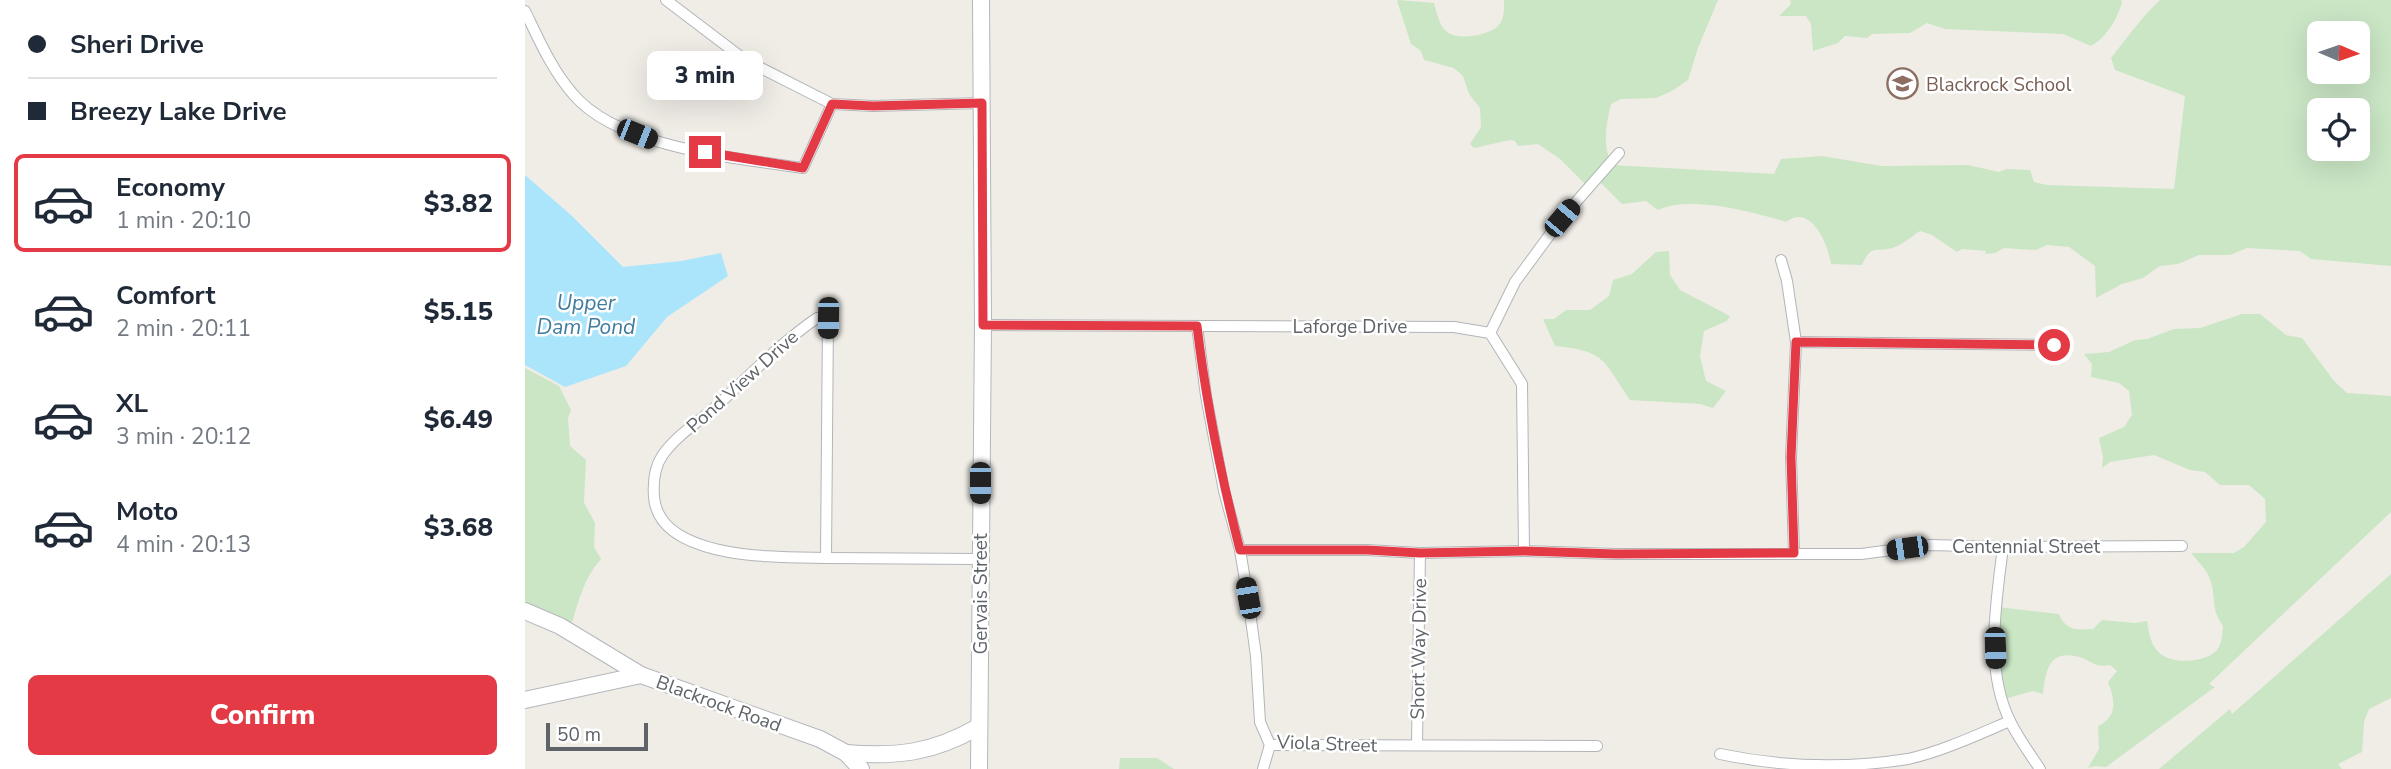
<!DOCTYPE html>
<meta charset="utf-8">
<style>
body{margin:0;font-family:"Nunito Sans",sans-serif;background:#f2f2f3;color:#1f2937;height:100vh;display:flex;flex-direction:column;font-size:26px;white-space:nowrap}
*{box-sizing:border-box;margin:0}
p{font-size:23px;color:#747a83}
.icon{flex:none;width:38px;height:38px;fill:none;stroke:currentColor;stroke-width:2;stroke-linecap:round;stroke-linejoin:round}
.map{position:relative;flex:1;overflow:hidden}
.sheet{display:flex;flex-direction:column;background:#fff;width:525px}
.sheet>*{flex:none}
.hud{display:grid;align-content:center;height:154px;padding:0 28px;background:#fff}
.needle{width:46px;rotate:92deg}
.controls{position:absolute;left:1782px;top:21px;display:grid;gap:14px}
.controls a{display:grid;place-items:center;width:63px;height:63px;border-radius:10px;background:#fff;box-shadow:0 7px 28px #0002;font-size:35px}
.scale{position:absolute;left:21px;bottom:18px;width:102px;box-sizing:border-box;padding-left:7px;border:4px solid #5e6367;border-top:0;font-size:19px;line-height:24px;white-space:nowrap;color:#5e6367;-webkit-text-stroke:5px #fff;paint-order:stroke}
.end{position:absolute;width:32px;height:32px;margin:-16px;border:9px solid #e33a46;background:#fff;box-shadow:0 0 0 4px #fff}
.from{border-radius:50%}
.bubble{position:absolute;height:49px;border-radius:10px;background:#fff;box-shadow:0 7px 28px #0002;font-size:23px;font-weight:800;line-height:49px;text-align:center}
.car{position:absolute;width:21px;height:42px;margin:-21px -10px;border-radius:9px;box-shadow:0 0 5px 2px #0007;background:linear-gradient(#222 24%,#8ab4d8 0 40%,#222 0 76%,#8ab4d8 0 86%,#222 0)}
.hud b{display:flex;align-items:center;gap:24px;height:66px;font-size:26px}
.hud b+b{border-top:2px solid #e0e1e3}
.hud i{width:18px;height:18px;background:#1f2937}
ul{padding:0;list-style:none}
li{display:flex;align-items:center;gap:21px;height:98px;margin:0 14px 10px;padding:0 14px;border:4px solid transparent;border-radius:10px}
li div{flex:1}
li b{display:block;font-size:26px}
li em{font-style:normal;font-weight:800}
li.selected{border-color:#e33a46}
li>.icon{width:63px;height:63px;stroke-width:1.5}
.cta{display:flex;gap:14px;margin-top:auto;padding:14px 28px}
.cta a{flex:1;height:80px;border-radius:10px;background:#e33a46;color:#fff;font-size:28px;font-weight:800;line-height:80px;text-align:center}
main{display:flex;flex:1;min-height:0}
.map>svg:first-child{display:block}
.green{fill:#cae6c5;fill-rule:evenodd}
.water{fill:#abe5fc}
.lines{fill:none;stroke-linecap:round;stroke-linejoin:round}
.street-casing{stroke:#b2b5b9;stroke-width:12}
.secondary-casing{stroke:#b3b7bb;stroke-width:18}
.street{stroke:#fff;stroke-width:10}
.secondary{stroke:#fff;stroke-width:16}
.route{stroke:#e33a46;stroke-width:9}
.labels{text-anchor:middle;stroke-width:5;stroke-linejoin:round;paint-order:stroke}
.education-label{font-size:19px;fill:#785e54;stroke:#fff;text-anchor:start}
.street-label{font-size:19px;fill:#5e6367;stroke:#fff}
.water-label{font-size:21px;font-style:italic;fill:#417b9d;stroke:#fff}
</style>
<main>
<section class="sheet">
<div class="hud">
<b><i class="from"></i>Sheri Drive</b>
<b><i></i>Breezy Lake Drive</b>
</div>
<ul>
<li class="selected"><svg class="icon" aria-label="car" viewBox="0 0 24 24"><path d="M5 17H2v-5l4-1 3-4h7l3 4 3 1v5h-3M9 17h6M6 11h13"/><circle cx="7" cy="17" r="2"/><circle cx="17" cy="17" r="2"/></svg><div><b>Economy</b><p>1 min · 20:10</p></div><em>$3.82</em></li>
<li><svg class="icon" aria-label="car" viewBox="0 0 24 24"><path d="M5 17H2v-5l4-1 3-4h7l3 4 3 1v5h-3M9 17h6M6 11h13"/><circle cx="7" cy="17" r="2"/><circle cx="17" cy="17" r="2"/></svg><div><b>Comfort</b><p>2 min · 20:11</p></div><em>$5.15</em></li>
<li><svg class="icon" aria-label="car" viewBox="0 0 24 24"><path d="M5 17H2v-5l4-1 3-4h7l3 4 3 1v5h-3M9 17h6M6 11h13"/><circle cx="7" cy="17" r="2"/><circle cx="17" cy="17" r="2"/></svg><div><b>XL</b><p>3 min · 20:12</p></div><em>$6.49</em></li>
<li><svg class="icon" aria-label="car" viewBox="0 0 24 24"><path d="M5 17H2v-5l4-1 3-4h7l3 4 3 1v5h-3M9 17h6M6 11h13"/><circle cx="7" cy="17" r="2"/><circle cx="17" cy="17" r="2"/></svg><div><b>Moto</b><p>4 min · 20:13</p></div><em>$3.68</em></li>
</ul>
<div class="cta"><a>Confirm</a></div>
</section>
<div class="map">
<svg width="1866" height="769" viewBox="0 0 1866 769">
<rect width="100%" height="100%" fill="#f0ede7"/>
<g class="green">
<path d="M 874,0 L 909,3 C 911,10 914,23 919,29 C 929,42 961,36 972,27 C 980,20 979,9 979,0 L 1193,0 L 1173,48 L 1163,80 L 1147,91 L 1131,98 L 1096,99 L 1086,104 C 1081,126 1077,144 1087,165 L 1249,174 L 1256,159 L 1297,156 L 1357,166 L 1443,165 L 1474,172 L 1481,169 L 1505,170 L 1509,182 L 1522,185 L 1649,189 L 1660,96 L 1590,70 L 1586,58 C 1602,38 1616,18 1635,0 L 1866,0 L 1866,266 L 1786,259 L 1775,251 L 1722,248 L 1705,255 L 1674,255 L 1653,264 L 1635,266 L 1618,278 L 1597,284 L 1571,298 L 1570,266 L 1544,247 L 1522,245 L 1511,250 L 1479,248 L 1470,253 L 1460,254 L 1461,251 L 1437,249 L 1432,252 L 1407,235 L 1395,231 C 1387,236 1378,244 1370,247 C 1352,254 1347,242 1337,265 L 1306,264 C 1303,244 1286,203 1261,222 C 1228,212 1165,195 1133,210 L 1121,201 L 1097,204 L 1073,180 L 1063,187 L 1035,159 L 1013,144 L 993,146 L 990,141 L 985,140 L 949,148 L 945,144 L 956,127 L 955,108 L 944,94 L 938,76 L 929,68 L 899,60 L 896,51 L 886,44 L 872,1 ZM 1794,33 L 1832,33 L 1832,72 L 1794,72 ZM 1794,110 L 1832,110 L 1832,149 L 1794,149 Z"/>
<path d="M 1265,0 L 1596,0 L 1597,2 C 1593,18 1582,37 1566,46 L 1538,34 L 1420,29 L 1402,23 L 1385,33 L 1347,34 L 1342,38 L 1320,36 L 1313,43 L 1288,51 L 1286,24 L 1281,16 L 1254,16 L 1266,4 Z"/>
<path d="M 1144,251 L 1145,275 L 1155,290 L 1205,316 L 1202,321 L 1179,331 L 1175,356 L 1181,381 L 1201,391 L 1188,408 L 1175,404 L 1105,400 C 1078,360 1081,351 1030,346 L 1018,319 L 1029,319 L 1041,310 L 1065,310 L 1084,296 L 1088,280 L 1107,274 L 1131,252 Z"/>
<path d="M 1717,314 L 1735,314 L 1761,335 L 1777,338 L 1809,381 L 1822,393 L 1866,396 L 1866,512 L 1684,684 L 1690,687 L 1581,767 L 1570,766 L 1563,768 L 1574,749 L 1573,726 C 1593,717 1590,699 1583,682 L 1592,671 L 1585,665 C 1568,668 1568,661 1554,657 C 1523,649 1521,671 1518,694 L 1508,691 L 1479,699 L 1471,649 L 1473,607 L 1534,614 C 1541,631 1552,630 1568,629 L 1577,620 L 1610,623 L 1622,621 C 1624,634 1626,647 1637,655 C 1650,664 1678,662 1690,652 C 1697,646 1697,635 1698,626 C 1686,609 1691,600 1686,582 C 1683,570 1673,562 1666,553 L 1709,553 L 1719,547 L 1741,522 L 1740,499 L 1724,485 L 1695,485 L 1680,472 L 1665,470 L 1629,455 L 1585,462 L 1577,468 L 1578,457 L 1574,438 L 1599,427 L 1607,415 L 1604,391 L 1594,383 L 1566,377 L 1567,364 L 1559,354 L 1584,352 L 1610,340 L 1622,339 L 1649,329 L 1675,328 Z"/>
<path d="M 0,368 L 34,386 L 46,410 L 43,418 L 45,446 L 61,460 L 59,503 L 70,523 L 69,547 L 76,559 C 58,579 53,604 45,629 L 0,611 Z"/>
<path d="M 1866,574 L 1866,698 L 1844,709 L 1839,722 L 1837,752 L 1813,764 L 1817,769 L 1634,769 L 1705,709 L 1707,714 Z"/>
<path d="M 595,758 L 632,758 L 649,769 L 594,769 Z"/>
</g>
<path class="water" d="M 0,175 L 47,216 L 98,267 L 156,261 L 196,253 L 203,276 L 142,317 L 101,366 L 40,387 L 0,365 Z"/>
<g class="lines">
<defs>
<g id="street">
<path d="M 141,0 L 220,60 L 307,104 L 348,106 L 457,103"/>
<path d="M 0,11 C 14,40 27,70 48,94 C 93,148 212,158 278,168 L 307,104"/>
<path d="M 1256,260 L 1262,281 L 1271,342 L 1266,457 L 1269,553"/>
<path d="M 292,318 L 303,318 L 301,558 C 256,557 134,561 129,497 C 128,483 129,468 137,456 C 152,434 177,420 196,402 C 227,373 257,342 292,318 Z"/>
<path d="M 458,325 L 929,327 L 965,333 L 997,384 L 999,551"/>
<path d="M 672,326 L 681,396 L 699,491 L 715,550 L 723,598 L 731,656 L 735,722 L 745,745"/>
<path d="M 965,333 L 990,282 L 1037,218 L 1094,153"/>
<path d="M 1271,342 L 1529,345"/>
<path d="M 1478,547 C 1471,604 1459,670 1486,723 C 1494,739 1505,754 1515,769"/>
<path d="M 715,550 L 842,550 L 895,553 L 999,551 L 1091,554 L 1336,554 L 1405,545 L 1478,547 L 1657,546"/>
<path d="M 301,558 L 455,559"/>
<path d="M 892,744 L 895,553"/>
<path d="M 745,745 L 1072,746"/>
<path d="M 1195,754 C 1257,767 1320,769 1383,759 C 1418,751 1452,735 1485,721"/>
<path d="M 738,769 L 745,745"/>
</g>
<g id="secondary">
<path d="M 0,611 L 35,626 L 116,675"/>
<path d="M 0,700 L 116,675 L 295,739 L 321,753 L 336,769"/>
<path d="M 321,753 C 372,757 408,753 453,727"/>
<path d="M 454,769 L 458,325 L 456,0"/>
</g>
</defs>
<use href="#street" class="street-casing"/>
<use href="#secondary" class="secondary-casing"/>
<use href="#street" class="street"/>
<use href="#secondary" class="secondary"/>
</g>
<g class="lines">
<path class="route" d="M 180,152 L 278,168 L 307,104 L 348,106 L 457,103 L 458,325 L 672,326 C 681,402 696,476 715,550 L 842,550 L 895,553 L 999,551 L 1091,554 L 1269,553 L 1266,457 L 1271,342 L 1529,345"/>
</g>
<defs>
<symbol id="school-ring" viewBox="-11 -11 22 22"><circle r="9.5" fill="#fff" stroke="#8d6e63" stroke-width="1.5"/><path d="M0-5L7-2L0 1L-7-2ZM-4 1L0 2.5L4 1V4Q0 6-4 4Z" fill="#8d6e63"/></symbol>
</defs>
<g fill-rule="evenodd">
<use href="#school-ring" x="1360" y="66" width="35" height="35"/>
</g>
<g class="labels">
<g class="education-label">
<text x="1401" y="91">Blackrock School</text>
</g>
<g class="street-label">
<text x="825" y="333">Laforge Drive</text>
<text transform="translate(217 381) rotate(-42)" y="7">Pond View Drive</text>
<text x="1501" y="553">Centennial Street</text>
<text transform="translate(455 594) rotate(-90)" y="7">Gervais Street</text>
<text transform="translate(893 649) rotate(-89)" y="7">Short Way Drive</text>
<text transform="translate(194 703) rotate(20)" y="7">Blackrock Road</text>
<text transform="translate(802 743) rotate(2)" y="7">Viola Street</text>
</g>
<g class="water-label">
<text x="61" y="310">Upper<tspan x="61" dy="24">Dam Pond</tspan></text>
</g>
</g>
</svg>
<div class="controls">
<a><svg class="needle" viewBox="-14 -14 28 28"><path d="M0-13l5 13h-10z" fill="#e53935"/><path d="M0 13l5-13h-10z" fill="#747a83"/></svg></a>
<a><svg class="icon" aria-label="locate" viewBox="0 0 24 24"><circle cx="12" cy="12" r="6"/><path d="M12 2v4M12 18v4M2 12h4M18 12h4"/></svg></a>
</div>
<div class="scale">50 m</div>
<i class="end from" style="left:1529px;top:345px"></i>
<i class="end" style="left:180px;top:152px"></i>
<div class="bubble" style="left:122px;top:51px;width:116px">3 min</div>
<i class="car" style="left:112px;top:134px;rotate:112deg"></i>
<i class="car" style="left:1037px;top:218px;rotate:40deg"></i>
<i class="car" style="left:303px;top:318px;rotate:181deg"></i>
<i class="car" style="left:455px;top:483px;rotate:180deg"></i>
<i class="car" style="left:1382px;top:548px;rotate:262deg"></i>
<i class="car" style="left:723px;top:598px;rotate:350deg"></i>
<i class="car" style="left:1470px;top:648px;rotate:178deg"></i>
</div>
</main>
